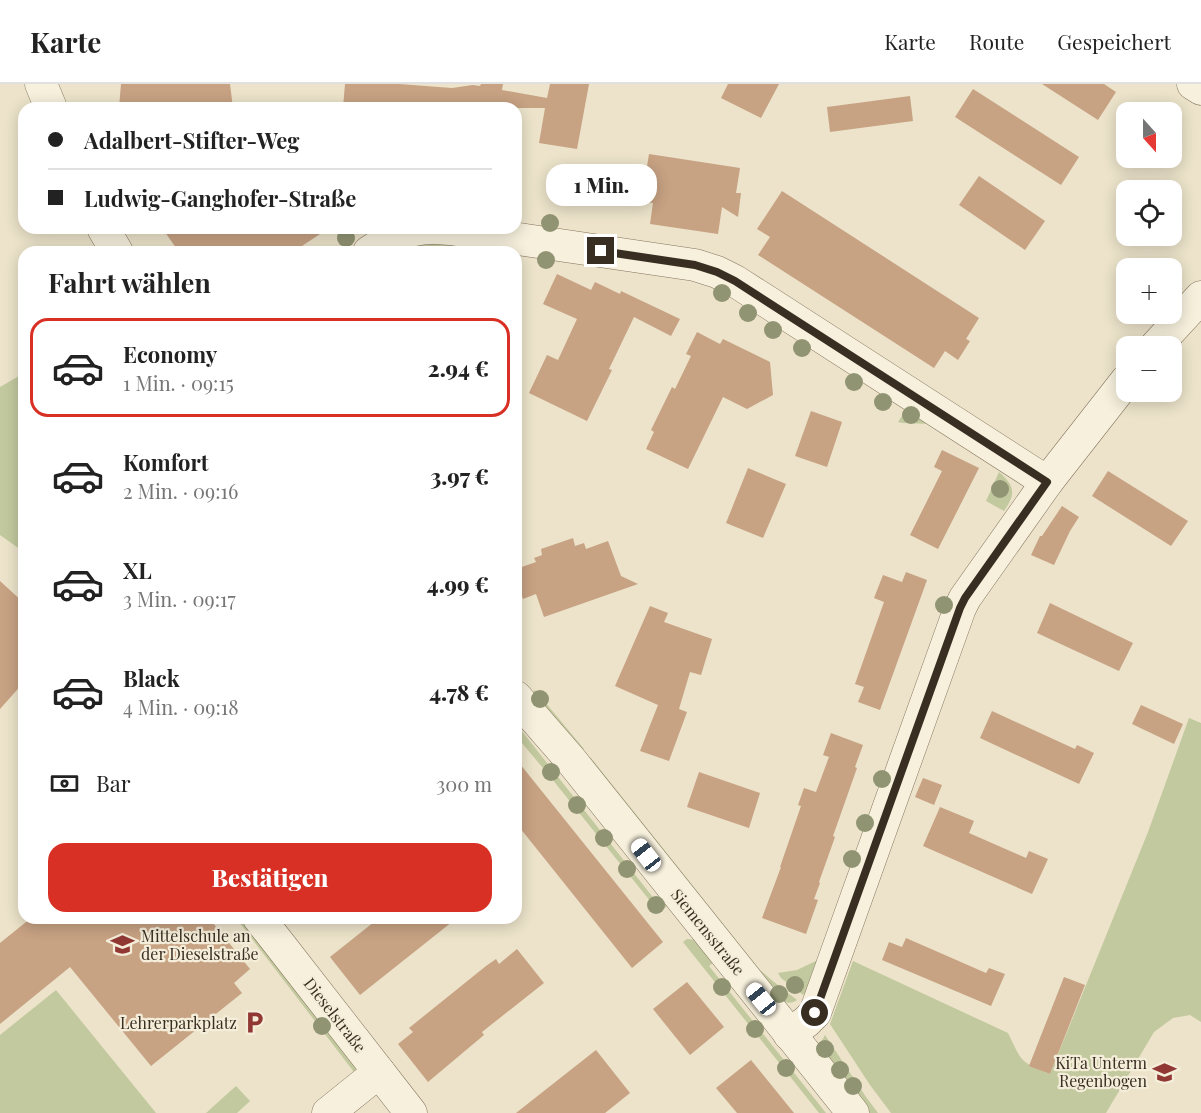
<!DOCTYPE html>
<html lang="de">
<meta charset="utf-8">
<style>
body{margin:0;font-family:"Playfair Display",serif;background:#f2f2f2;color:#222;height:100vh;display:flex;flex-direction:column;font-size:22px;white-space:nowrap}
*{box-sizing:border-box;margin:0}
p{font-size:20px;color:#767676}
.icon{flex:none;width:33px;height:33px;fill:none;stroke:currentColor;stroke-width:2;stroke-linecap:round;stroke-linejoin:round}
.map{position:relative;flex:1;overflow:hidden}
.panel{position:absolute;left:18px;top:162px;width:504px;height:678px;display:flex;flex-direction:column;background:#fff;border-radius:18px;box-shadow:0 3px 15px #0003}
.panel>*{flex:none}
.top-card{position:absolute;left:18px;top:18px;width:504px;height:132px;border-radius:18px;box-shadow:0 3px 15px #0003;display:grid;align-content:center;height:132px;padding:0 30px;background:#fff}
.needle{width:39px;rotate:159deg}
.tools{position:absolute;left:1116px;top:18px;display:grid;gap:12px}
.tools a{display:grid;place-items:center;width:66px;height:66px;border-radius:12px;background:#fff;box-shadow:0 3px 15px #0003;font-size:30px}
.end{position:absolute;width:27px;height:27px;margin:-14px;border:8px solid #392e22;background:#fff;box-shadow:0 0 0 3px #fff}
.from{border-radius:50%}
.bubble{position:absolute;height:42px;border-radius:18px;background:#fff;box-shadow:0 3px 15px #0003;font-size:20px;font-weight:800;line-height:42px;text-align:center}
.car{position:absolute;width:18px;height:36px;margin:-18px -9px;border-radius:8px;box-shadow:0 0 4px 2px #0007;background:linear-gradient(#fff 24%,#345 0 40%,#fff 0 76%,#345 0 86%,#fff 0)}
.top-card b{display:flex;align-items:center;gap:21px;height:57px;font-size:22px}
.top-card b+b{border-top:2px solid #e0e0e0}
.top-card i{width:15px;height:15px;background:#222}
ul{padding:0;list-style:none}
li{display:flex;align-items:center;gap:18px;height:99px;margin:0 12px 9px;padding:0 18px;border:3px solid transparent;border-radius:18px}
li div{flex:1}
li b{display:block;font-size:22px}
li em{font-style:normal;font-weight:800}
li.on{border-color:#d93025}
li>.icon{width:54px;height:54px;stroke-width:1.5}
h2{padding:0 30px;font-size:27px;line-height:72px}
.pay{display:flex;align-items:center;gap:15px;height:66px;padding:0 30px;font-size:22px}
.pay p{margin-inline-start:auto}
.button{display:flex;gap:12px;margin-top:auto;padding:12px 30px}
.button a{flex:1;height:69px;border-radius:18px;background:#d93025;color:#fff;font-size:24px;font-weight:800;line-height:69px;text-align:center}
header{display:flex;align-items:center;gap:36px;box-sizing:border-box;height:84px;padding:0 30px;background:#fff;border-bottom:2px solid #e0e0e0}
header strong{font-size:28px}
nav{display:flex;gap:33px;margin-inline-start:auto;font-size:21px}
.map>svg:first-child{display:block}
.green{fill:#c2c99e}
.building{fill:#c7a283}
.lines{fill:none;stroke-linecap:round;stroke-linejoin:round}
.minor-casing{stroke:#877660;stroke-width:33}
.minor{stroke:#f7f0dd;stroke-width:32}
.tree{fill:#919472}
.route{stroke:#392e22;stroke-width:8}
.labels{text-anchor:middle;stroke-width:4.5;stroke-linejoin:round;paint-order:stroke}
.street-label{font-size:16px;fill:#392e22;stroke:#f4edd9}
.poi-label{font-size:16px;fill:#392e22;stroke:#f4edd9;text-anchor:end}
</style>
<header>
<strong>Karte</strong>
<nav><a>Karte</a><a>Route</a><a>Gespeichert</a></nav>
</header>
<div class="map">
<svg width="1201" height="1029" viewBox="0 0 1201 1029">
<rect width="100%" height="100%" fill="#ece3ca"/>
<g class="green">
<path d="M 456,155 L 453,168 L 393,168 L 412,160 Z"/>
<path d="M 24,289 L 24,468 L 0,451 L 0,303 Z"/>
<path d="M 908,323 L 933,340 L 902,339 L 898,338 Z"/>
<path d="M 999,388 C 1015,402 1016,410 1004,427 L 986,417 Z"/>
<path d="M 535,606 L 584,665 L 580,668 L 532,609 Z"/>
<path d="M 516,631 L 523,639 L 521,646 L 659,821 L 667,818 L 669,821 L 659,828 L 548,690 L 516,652 Z"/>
<path d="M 1189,634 L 1201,639 L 1201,938 L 1190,931 L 1173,934 L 1154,948 L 1106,1029 L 891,1029 L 870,1001 L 830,940 L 853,877 L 1008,949 C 1022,978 1020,978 1050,990 L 1148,748 Z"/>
<path d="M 591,674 L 760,886 L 774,898 L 797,916 C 790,921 784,918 776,915 L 587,677 Z"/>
<path d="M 236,834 L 244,834 L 359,985 L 357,992 Z"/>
<path d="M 687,855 L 697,856 L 715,877 L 709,882 L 826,1029 L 819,1029 L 683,858 Z"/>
<path d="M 822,874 L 811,902 L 803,911 L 781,894 L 778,889 L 797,886 Z"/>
<path d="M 56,906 L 156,1029 L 0,1029 L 0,951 Z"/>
<path d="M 825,951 L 866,1013 L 878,1029 L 870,1029 L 818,964 Z"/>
<path d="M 236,1002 L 250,1017 L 237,1029 L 206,1029 Z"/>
</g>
<g class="building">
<path d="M 121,0 L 230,0 L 233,24 L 119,24 Z"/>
<path d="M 345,0 L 399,0 L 452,4 L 473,1 L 480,2 L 481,0 L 503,0 L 502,6 L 547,14 L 550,0 L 589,0 L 577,65 L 539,59 L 545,24 L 343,24 Z"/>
<path d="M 728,0 L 779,0 L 761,34 L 721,14 Z"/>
<path d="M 1042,0 L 1104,0 L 1116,8 L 1098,36 Z"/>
<path d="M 973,5 L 1079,73 L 1061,101 L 955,33 Z"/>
<path d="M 910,12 L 913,37 L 830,48 L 827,23 Z"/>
<path d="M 649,70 L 740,84 L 736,109 L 741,109 L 738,133 L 722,123 L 718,150 L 650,140 L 653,119 L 637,117 L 640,95 L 645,95 Z"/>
<path d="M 979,92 L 1045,137 L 1025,166 L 959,121 Z"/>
<path d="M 782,107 L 979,234 L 966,255 L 970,257 L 958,276 L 945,267 L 934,284 L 758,171 L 770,153 L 757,145 Z"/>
<path d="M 162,144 L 329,144 L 293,168 L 179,168 Z"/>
<path d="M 557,190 L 591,206 L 595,198 L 620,210 L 621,207 L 680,235 L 671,252 L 634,233 L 609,285 L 612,286 L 587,337 L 529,309 L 547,271 L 558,276 L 577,235 L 543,220 Z"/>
<path d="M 697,248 L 720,260 L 723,255 L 770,278 L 773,311 L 747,325 L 723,313 L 688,385 L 646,365 L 654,348 L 651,346 L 672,303 L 675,305 L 691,272 L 686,270 Z"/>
<path d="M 811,327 L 842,338 L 827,383 L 795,372 Z"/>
<path d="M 942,366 L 979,384 L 938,465 L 910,451 L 942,387 L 934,383 Z"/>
<path d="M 748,384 L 786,400 L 763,454 L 726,439 Z"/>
<path d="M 1108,387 L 1188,437 L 1171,462 L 1092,412 Z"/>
<path d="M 1062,422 L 1079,433 L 1070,447 L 1054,481 L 1031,471 L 1040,452 L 1042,452 Z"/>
<path d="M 573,454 L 575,462 L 584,459 L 586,465 L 608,457 L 621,492 L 638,500 L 544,533 L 536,510 L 523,515 L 516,495 L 516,485 L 536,478 L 534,474 L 542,471 L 541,465 Z"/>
<path d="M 906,488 L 927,496 L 880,626 L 858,618 L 864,603 L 855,600 L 884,518 L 874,514 L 883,491 L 902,498 Z"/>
<path d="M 0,497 L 24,519 L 24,598 L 0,625 Z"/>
<path d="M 1050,519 L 1133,559 L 1119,587 L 1037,549 Z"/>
<path d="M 650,522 L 668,529 L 664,538 L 712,555 L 701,591 L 690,588 L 679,625 L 687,628 L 669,677 L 640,667 L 658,621 L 615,602 Z"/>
<path d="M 1141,621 L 1183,640 L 1174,660 L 1132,640 Z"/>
<path d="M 992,627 L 1075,665 L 1077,661 L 1094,669 L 1079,700 L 980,654 Z"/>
<path d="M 831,649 L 863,661 L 855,683 L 857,684 L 833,752 L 835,753 L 819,798 L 820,799 L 814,815 L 818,816 L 806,850 L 762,834 L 781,783 L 780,783 L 801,722 L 798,721 L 804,704 L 816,708 L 829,673 L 823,671 Z"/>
<path d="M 516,675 L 663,858 L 632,884 L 516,739 Z"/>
<path d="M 699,688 L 760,709 L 749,744 L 687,723 Z"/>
<path d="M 923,694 L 942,701 L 934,721 L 915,713 Z"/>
<path d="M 940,723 L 974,737 L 969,749 L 1026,774 L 1029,767 L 1048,775 L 1032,810 L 923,762 Z"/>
<path d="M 31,834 L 209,834 L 250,885 L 234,899 L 242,909 L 151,982 L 70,883 L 0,940 L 0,859 Z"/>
<path d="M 379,834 L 457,834 L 360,911 L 330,873 Z"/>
<path d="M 906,854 L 986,889 L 989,884 L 1005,890 L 991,922 L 882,876 L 889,858 L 902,863 Z"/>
<path d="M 517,865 L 544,899 L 482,948 L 484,951 L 428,998 L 398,960 L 413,948 L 409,944 L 486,882 L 496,875 L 499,880 Z"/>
<path d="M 1064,893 L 1085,901 L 1050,990 L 1029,982 Z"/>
<path d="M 687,898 L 724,943 L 690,971 L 653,925 Z"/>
<path d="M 596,966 L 630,1009 L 605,1029 L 516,1029 Z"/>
<path d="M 751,976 L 794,1029 L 737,1029 L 716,1004 Z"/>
</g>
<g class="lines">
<defs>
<g id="minor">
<path d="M 41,0 L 51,24"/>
<path d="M 1193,0 L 1201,5"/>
<path d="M 103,144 L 117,168"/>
<path d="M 436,144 L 450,145 L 695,181 L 717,188 L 735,197 L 1047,398"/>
<path d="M 369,168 C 390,154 405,145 431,144"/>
<path d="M 1156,262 L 1201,213"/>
<path d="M 516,613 L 570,675 L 853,1029"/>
<path d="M 259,834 L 411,1029"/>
<path d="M 789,950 L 806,938 L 815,929 L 960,524 L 965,514 L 1047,398 L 1126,297"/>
<path d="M 328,1029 L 379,988"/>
</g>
</defs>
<use href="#minor" class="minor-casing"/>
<use href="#minor" class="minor"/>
</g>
<g class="tree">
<circle cx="550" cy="139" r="9"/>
<circle cx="346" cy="154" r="9"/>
<circle cx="546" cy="176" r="9"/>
<circle cx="722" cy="209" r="9"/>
<circle cx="748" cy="229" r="9"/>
<circle cx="773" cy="246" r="9"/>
<circle cx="802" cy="264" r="9"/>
<circle cx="854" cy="298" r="9"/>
<circle cx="883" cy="318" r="9"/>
<circle cx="911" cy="331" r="9"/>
<circle cx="1000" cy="405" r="9"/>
<circle cx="944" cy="521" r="9"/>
<circle cx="540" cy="615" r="9"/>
<circle cx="551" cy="688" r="9"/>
<circle cx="882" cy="695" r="9"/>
<circle cx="577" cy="721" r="9"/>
<circle cx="865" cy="739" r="9"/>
<circle cx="604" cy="754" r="9"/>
<circle cx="852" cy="775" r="9"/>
<circle cx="627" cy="785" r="9"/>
<circle cx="656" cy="821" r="9"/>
<circle cx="795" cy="901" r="9"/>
<circle cx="722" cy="903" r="9"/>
<circle cx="779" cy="910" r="9"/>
<circle cx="322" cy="942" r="9"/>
<circle cx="755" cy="945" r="9"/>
<circle cx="825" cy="965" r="9"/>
<circle cx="786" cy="984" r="9"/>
<circle cx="840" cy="986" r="9"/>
<circle cx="853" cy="1002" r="9"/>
</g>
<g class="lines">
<path class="route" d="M 601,167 L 695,181 L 717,188 L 735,197 L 1047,398 L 965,514 L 960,524 L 815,929"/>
</g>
<defs>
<symbol id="school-bare" viewBox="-9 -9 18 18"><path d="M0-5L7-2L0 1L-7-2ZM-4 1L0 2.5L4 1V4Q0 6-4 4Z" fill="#913834" stroke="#f4edd9" stroke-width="2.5" paint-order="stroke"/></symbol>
<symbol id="parking-bare" viewBox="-9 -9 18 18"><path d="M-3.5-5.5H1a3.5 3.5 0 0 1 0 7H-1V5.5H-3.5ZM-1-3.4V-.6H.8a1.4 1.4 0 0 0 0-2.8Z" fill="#913834" stroke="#f4edd9" stroke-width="2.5" paint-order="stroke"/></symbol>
</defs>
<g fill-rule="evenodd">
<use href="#school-bare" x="106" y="844" width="33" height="33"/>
<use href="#parking-bare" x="238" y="922" width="33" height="33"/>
<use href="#school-bare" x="1148" y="972" width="33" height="33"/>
</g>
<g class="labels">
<g class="street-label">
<text transform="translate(708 848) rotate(51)" y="6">Siemensstraße</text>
<text transform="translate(335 931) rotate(52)" y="6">Dieselstraße</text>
</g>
<g class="poi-label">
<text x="141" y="858" text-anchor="start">Mittelschule an<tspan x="141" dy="18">der Dieselstraße</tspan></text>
<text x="237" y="945">Lehrerparkplatz</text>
<text x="1147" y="985">KiTa Unterm<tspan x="1147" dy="18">Regenbogen</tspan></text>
</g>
</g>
</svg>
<div class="tools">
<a><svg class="needle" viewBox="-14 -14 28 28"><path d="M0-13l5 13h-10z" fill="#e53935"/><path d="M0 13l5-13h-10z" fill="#767676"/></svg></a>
<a><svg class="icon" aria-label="locate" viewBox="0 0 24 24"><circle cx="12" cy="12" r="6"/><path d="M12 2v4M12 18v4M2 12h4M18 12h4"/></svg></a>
<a>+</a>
<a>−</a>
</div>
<i class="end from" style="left:815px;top:929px"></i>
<i class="end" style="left:601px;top:167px"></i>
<div class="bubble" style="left:546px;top:80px;width:111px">1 Min.</div>
<i class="car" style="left:646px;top:771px;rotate:322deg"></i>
<i class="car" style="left:761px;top:915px;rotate:321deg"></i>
<div class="top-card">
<b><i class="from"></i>Adalbert-Stifter-Weg</b>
<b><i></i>Ludwig-Ganghofer-Straße</b>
</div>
<section class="panel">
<h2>Fahrt wählen</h2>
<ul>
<li class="on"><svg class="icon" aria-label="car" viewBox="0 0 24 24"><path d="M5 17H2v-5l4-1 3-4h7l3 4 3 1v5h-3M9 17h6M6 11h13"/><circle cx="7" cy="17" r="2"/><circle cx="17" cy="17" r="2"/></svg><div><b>Economy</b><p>1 Min. · 09:15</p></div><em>2.94 €</em></li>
<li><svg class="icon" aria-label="car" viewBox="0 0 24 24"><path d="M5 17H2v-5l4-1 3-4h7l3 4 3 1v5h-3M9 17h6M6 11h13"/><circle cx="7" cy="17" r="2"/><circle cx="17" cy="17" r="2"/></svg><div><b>Komfort</b><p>2 Min. · 09:16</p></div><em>3.97 €</em></li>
<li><svg class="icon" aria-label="car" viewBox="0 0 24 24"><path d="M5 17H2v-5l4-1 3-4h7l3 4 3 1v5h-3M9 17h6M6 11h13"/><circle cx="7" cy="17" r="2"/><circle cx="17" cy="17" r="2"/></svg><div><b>XL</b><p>3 Min. · 09:17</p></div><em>4.99 €</em></li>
<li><svg class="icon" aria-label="car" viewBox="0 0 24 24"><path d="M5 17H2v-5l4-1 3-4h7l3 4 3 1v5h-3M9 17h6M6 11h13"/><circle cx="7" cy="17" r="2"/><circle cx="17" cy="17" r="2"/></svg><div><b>Black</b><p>4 Min. · 09:18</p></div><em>4.78 €</em></li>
</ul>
<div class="pay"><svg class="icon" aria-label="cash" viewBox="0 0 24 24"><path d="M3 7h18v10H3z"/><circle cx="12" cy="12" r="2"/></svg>Bar<p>300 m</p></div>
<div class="button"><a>Bestätigen</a></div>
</section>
</div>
